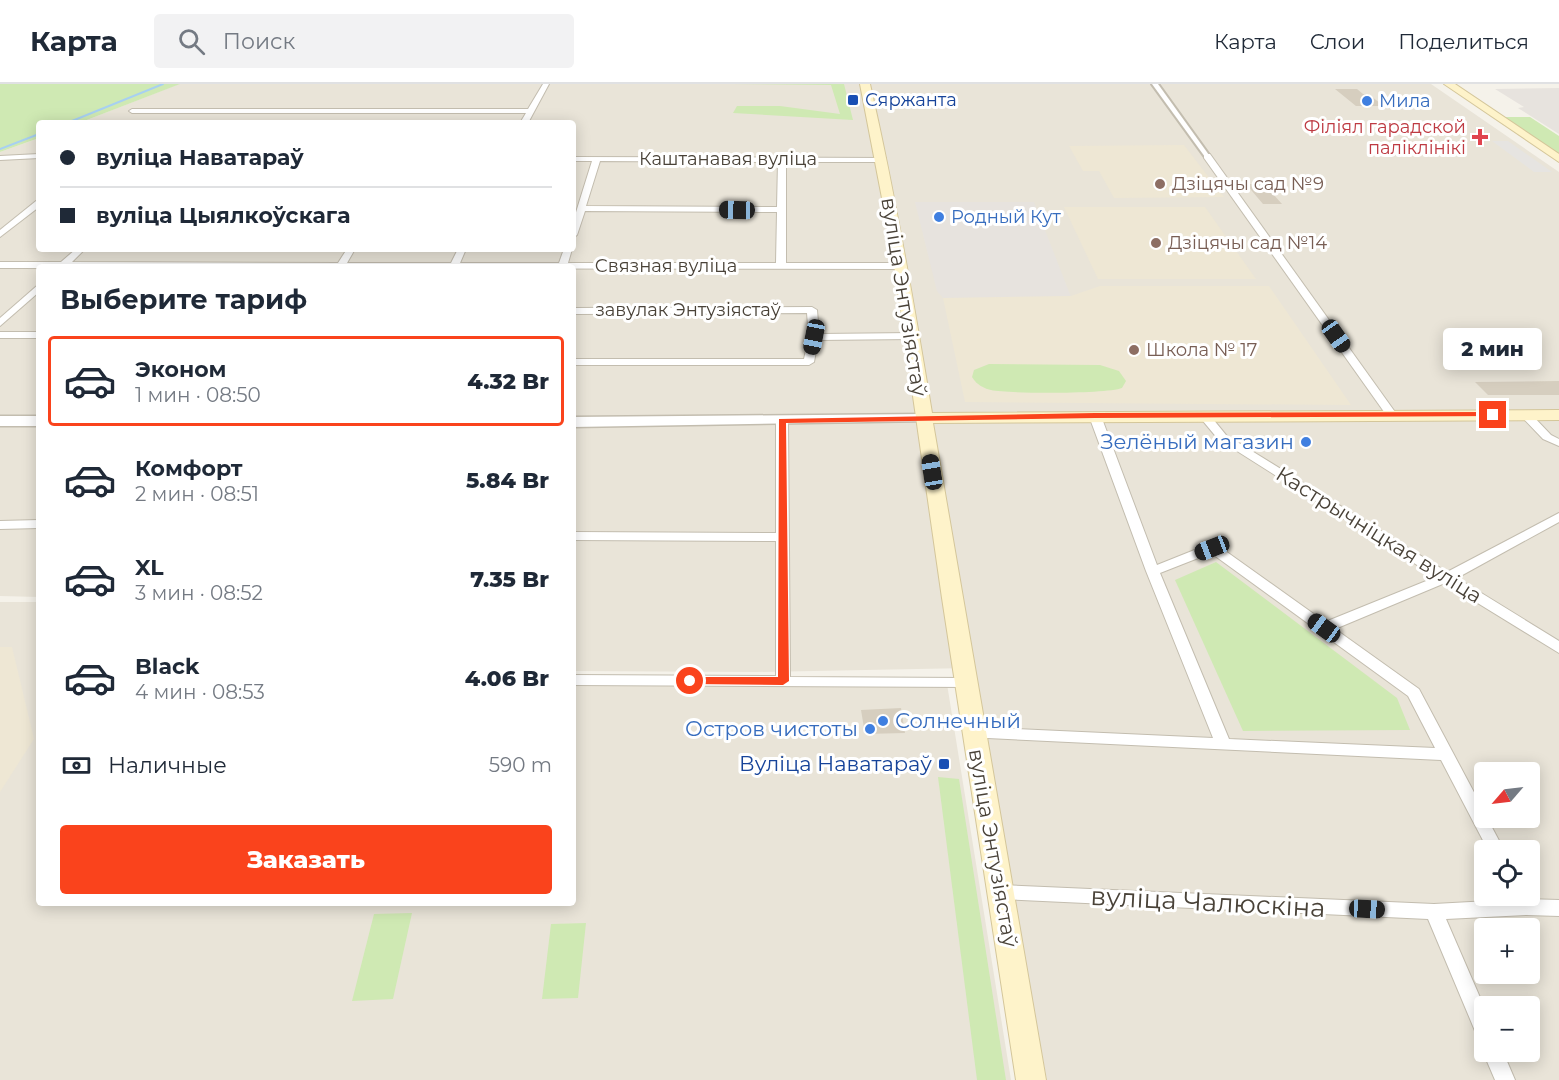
<!DOCTYPE html>
<html lang="ru">
<meta charset="utf-8">
<style>
body{margin:0;font-family:Montserrat,sans-serif;background:#f2f2f3;color:#1f2937;height:100vh;display:flex;flex-direction:column;font-size:22px;white-space:nowrap}
*{box-sizing:border-box;margin:0}
p{font-size:20px;color:#747a83}
.icon{flex:none;width:33px;height:33px;fill:none;stroke:currentColor;stroke-width:2;stroke-linecap:round;stroke-linejoin:round}
.map{position:relative;flex:1;overflow:hidden}
.panel{position:absolute;left:36px;top:180px;width:540px;height:642px;display:flex;flex-direction:column;background:#fff;border-radius:6px;box-shadow:0 3px 15px #0003}
.panel>*{flex:none}
.banner{position:absolute;left:36px;top:36px;width:540px;height:132px;border-radius:6px;box-shadow:0 3px 15px #0003;display:grid;align-content:center;height:132px;padding:0 24px;background:#fff}
.needle{width:39px;rotate:242deg}
.fabs{position:absolute;left:1474px;top:678px;display:grid;gap:12px}
.fabs a{display:grid;place-items:center;width:66px;height:66px;border-radius:6px;background:#fff;box-shadow:0 3px 15px #0003;font-size:30px}
.end{position:absolute;width:27px;height:27px;margin:-14px;border:8px solid #fa431c;background:#fff;box-shadow:0 0 0 3px #fff}
.from{border-radius:50%}
.bubble{position:absolute;height:42px;border-radius:6px;background:#fff;box-shadow:0 3px 15px #0003;font-size:20px;font-weight:800;line-height:42px;text-align:center}
.car{position:absolute;width:18px;height:36px;margin:-18px -9px;border-radius:8px;box-shadow:0 0 4px 2px #0007;background:linear-gradient(#222 24%,#8ab4d8 0 40%,#222 0 76%,#8ab4d8 0 86%,#222 0)}
.banner b{display:flex;align-items:center;gap:21px;height:57px;font-size:22px}
.banner b+b{border-top:2px solid #e0e1e3}
.banner i{width:15px;height:15px;background:#1f2937}
ul{padding:0;list-style:none}
li{display:flex;align-items:center;gap:18px;height:90px;margin:0 12px 9px;padding:0 12px;border:3px solid transparent;border-radius:6px}
li div{flex:1}
li b{display:block;font-size:22px}
li em{font-style:normal;font-weight:800}
li.on{border-color:#fa431c}
li>.icon{width:54px;height:54px;stroke-width:1.5}
h2{padding:0 24px;font-size:27px;line-height:72px}
.pay{display:flex;align-items:center;gap:15px;height:66px;padding:0 24px;font-size:22px}
.pay p{margin-inline-start:auto}
.button{display:flex;gap:12px;margin-top:auto;padding:12px 24px}
.button a{flex:1;height:69px;border-radius:6px;background:#fa431c;color:#fff;font-size:24px;font-weight:800;line-height:69px;text-align:center}
header{display:flex;align-items:center;gap:36px;box-sizing:border-box;height:84px;padding:0 30px;background:#fff;border-bottom:2px solid #e0e1e3}
header strong{font-size:28px}
nav{display:flex;gap:33px;margin-inline-start:auto;font-size:21px}
.search{width:420px;height:54px;background:#f2f2f3;display:flex;align-items:center;gap:15px;box-sizing:border-box;padding:0 21px;border-radius:6px;color:#747a83;font-size:22px}
.map>svg:first-child{display:block}
.residential{fill:#e9e4d8;fill-rule:evenodd}
.industrial{fill:#e7e3de}
.education{fill:#eee7d4}
.green{fill:#cfe9b3}
.parking{fill:#e6e4e1}
.lines{fill:none;stroke-linecap:round;stroke-linejoin:round}
.stream{stroke:#a7d0f1;stroke-width:2}
.building{fill:#d6cebf}
.pedestrian-casing{stroke:#c3bdaf;stroke-width:4}
.minor-casing{stroke:#c3bdaf;stroke-width:2}
.tertiary-casing{stroke:#c3bdaf;stroke-width:3}
.secondary-casing{stroke:#d4c69a;stroke-width:2}
.pedestrian{fill:#fff;fill-rule:evenodd}
.minor{fill:#fff;fill-rule:evenodd}
.tertiary{fill:#fff;fill-rule:evenodd}
.secondary{fill:#fef3ca;fill-rule:evenodd}
.route{fill:#fa431c}
.transit-dot{fill:#1a4fb4;stroke:#fff;stroke-width:2}
.shop-dot{fill:#3f7fe0;stroke:#fff;stroke-width:2}
.health-dot{fill:#e0444e;stroke:#fff;stroke-width:2}
.education-dot{fill:#8d6e63;stroke:#fff;stroke-width:2}
.labels{text-anchor:middle;stroke-width:6;stroke-linejoin:round;paint-order:stroke}
.far-transit-label{font-size:18px;fill:#164399;stroke:#fff;text-anchor:start}
.far-shop-label{font-size:18px;fill:#366cbe;stroke:#fff;text-anchor:start}
.far-health-label{font-size:18px;fill:#be3a42;stroke:#fff;text-anchor:end}
.far-street-label{font-size:18px;fill:#494238;stroke:#fff}
.far-education-label{font-size:18px;fill:#785e54;stroke:#fff;text-anchor:start}
.street-label{font-size:21px;fill:#494238;stroke:#fff}
.shop-label{font-size:21px;fill:#366cbe;stroke:#fff;text-anchor:end}
.transit-label{font-size:21px;fill:#164399;stroke:#fff;text-anchor:end}
.near-street-label{font-size:26px;fill:#494238;stroke:#fff}
</style>
<header>
<strong>Карта</strong>
<div class="search"><svg class="icon" aria-label="search" viewBox="0 0 24 24"><circle cx="10" cy="10" r="6"/><path d="M15 15l6 6"/></svg>Поиск</div>
<nav><a>Карта</a><a>Слои</a><a>Поделиться</a></nav>
</header>
<div class="map">
<svg width="1559" height="996" viewBox="0 0 1559 996">
<rect width="100%" height="100%" fill="#f5f2ea"/>
<g class="residential">
<path d="M 179,0 L 1431,0 L 1559,88 L 1559,996 L 1047,996 L 969,584 L 757,588 L 573,587 L 573,183 L 39,183 L 39,513 L 0,512 L 0,68 L 39,54 L 39,165 L 573,165 L 573,39 L 79,39 ZM 1485,688 L 1530,688 L 1530,734 L 1485,734 ZM 1485,766 L 1530,766 L 1530,812 L 1485,812 ZM 1485,844 L 1530,844 L 1530,890 L 1485,890 ZM 1485,922 L 1530,922 L 1530,968 L 1485,968 Z"/>
<path d="M 0,518 L 39,518 L 39,819 L 573,819 L 573,601 L 947,600 L 1011,996 L 0,996 Z"/>
</g>
<g class="industrial">
<path d="M 1559,4 L 1559,50 L 1518,24 L 1524,23 L 1495,5 Z"/>
<path d="M 915,118 L 1034,118 L 1071,213 L 943,214 L 937,207 Z"/>
</g>
<g class="education">
<path d="M 1184,61 L 1224,113 L 1114,114 L 1099,87 L 1083,87 L 1069,62 Z"/>
<path d="M 1064,123 L 1205,123 L 1256,195 L 1098,195 Z"/>
<path d="M 1100,202 L 1269,202 L 1351,321 L 965,318 L 943,214 L 1071,212 Z"/>
<path d="M 0,563 L 12,563 L 34,655 L 0,708 Z"/>
</g>
<g class="green">
<path d="M 0,0 L 180,0 L 79,39 L 39,39 L 39,54 L 0,68 Z"/>
<path d="M 731,0 L 844,0 L 853,36 L 733,29 L 737,22 L 780,22 L 840,30 L 831,1 Z"/>
<path d="M 1505,33 L 1530,33 L 1559,52 L 1559,70 Z"/>
<path d="M 989,280 L 1100,281 L 1119,287 L 1126,297 L 1122,304 C 1107,310 1008,310 991,306 C 983,304 977,301 972,293 L 974,286 Z"/>
<path d="M 1216,478 L 1397,614 L 1410,646 L 1243,647 L 1175,496 Z"/>
<path d="M 938,693 L 959,695 L 1006,996 L 977,996 Z"/>
<path d="M 412,829 L 393,915 L 352,917 L 374,830 Z"/>
<path d="M 586,839 L 578,914 L 542,915 L 551,840 Z"/>
</g>
<path class="parking" d="M 1492,57 L 1508,57 L 1552,88 L 1534,88 Z"/>
<g class="lines">
<g class="stream">
<path d="M 67,39 L 163,0"/>
<path d="M 0,65 L 39,50"/>
</g>
</g>
<g class="building">
<path d="M 1335,5 L 1357,5 L 1363,10 L 1368,10 L 1384,22 L 1356,22 Z"/>
<path d="M 1246,100 L 1264,100 L 1282,120 L 1263,120 Z"/>
<path d="M 1559,297 L 1559,311 L 1488,311 L 1475,298 Z"/>
<path d="M 901,624 L 905,649 L 865,650 L 861,626 Z"/>
</g>
<g class="lines">
<defs>
<path id="pedestrian" d="M 1152,0 L 1158,0 L 1209,71 L 1209,73 L 1205,73 Z"/>
<g id="minor">
<path d="M 543,0 L 549,0 L 528,39 L 520,39 L 526,29 L 132,29 L 129,27 L 132,25 L 528,25 Z"/>
<path d="M 39,70 L 39,74 L 0,76 L 0,72 Z"/>
<path d="M 1204,70 L 1210,70 L 1395,328 L 1395,332 L 1387,332 L 1204,74 Z"/>
<path d="M 573,73 L 886,74 L 886,78 L 786,78 L 786,179 L 900,179 L 905,182 L 900,185 L 0,184 L 0,178 L 61,178 L 76,165 L 85,165 L 72,178 L 338,179 L 347,165 L 355,165 L 347,179 L 451,179 L 458,165 L 466,165 L 460,179 L 559,179 L 564,165 L 572,165 L 568,179 L 776,179 L 777,128 L 585,127 L 577,151 L 573,154 L 573,138 L 592,77 L 573,77 ZM 600,77 L 778,78 L 777,123 L 586,122 Z"/>
<path d="M 36,117 L 39,117 L 39,123 L 0,153 L 0,146 Z"/>
<path d="M 39,200 L 39,208 L 0,242 L 0,234 Z"/>
<path d="M 812,223 L 817,226 L 819,250 L 913,249 L 918,252 L 913,255 L 818,256 L 814,278 L 809,281 L 573,281 L 573,275 L 804,275 L 809,253 L 807,229 L 573,230 L 573,224 Z"/>
<rect x="0" y="248" width="39" height="6"/>
<path d="M 1204,328 L 1208,329 L 1226,351 L 1447,488 L 1559,429 L 1559,438 L 1457,494 L 1559,557 L 1559,569 L 1445,499 L 1335,545 L 1419,605 L 1485,729 L 1485,734 L 1487,734 L 1504,766 L 1488,766 L 1441,676 L 967,653 L 965,649 L 967,645 L 973,643 L 1213,654 L 1146,487 L 1089,332 L 1091,330 L 1099,330 L 1101,332 L 1157,481 L 1207,461 L 1217,461 L 1325,538 L 1436,493 L 1218,355 L 1198,331 ZM 1211,469 L 1408,612 L 1435,664 L 1229,655 L 1160,489 Z"/>
<path d="M 1526,328 L 1530,329 L 1551,351 L 1559,355 L 1559,362 L 1543,355 L 1520,331 Z"/>
<path d="M 782,334 L 788,337 L 790,593 L 965,594 L 970,595 L 972,599 L 970,603 L 573,601 L 573,591 L 776,592 L 776,457 L 573,456 L 573,448 L 776,449 L 776,337 Z"/>
<path d="M 39,436 L 39,444 L 0,445 L 0,437 Z"/>
<path d="M 1001,801 L 1434,820 L 1526,815 L 1559,816 L 1559,832 L 1526,831 L 1446,835 L 1485,925 L 1485,957 L 1478,954 L 1428,835 L 1001,815 L 995,813 L 992,808 L 995,803 Z"/>
<path d="M 1485,964 L 1485,968 L 1503,968 L 1515,996 L 1495,996 L 1483,968 Z"/>
</g>
<g id="tertiary">
<path d="M 924,330 L 931,334 L 929,337 L 573,343 L 573,333 Z"/>
<rect x="0" y="332" width="39" height="10"/>
</g>
<g id="secondary">
<path d="M 860,0 L 870,0 C 895,109 914,219 932,329 L 1559,326 L 1559,336 L 933,339 L 1046,996 L 1016,996 L 942,514 L 892,166 Z"/>
<path d="M 1444,0 L 1455,0 L 1559,70 L 1559,78 Z"/>
</g>
</defs>
<use href="#pedestrian" class="pedestrian-casing"/>
<use href="#minor" class="minor-casing"/>
<use href="#tertiary" class="tertiary-casing"/>
<use href="#secondary" class="secondary-casing"/>
<use href="#pedestrian" class="pedestrian"/>
<use href="#minor" class="minor"/>
<use href="#tertiary" class="tertiary"/>
<use href="#secondary" class="secondary"/>
</g>
<path class="route" d="M 1493,328 L 1496,329 L 1496,332 L 1095,334 L 786,339 L 789,597 L 783,601 L 690,600 L 684,597 L 690,593 L 778,593 L 779,335 L 1095,329 Z"/>
<g class="transit-dot">
<rect x="847" y="10" width="12" height="12" rx="3"/>
<rect x="938" y="674" width="12" height="12" rx="3"/>
</g>
<g class="shop-dot">
<circle cx="1367" cy="17" r="6"/>
<circle cx="939" cy="133" r="6"/>
<circle cx="1306" cy="358" r="6"/>
<circle cx="883" cy="637" r="6"/>
<circle cx="870" cy="645" r="6"/>
</g>
<path class="health-dot" d="M1477 44h6v6h6v6h-6v6h-6v-6h-6v-6h6z"/>
<g class="education-dot">
<circle cx="1160" cy="100" r="6"/>
<circle cx="1156" cy="159" r="6"/>
<circle cx="1134" cy="266" r="6"/>
</g>
<g class="labels">
<g class="far-transit-label">
<text x="865" y="22">Сяржанта</text>
</g>
<g class="far-shop-label">
<text x="1379" y="23">Мила</text>
<text x="951" y="139">Родный Кут</text>
</g>
<g class="far-health-label">
<text x="1466" y="49">Філіял гарадской<tspan x="1466" dy="21">паліклінікі</tspan></text>
</g>
<g class="far-street-label">
<text x="728" y="81">Каштанавая вуліца</text>
<text x="666" y="188">Связная вуліца</text>
<text x="688" y="232">завулак Энтузіястаў</text>
</g>
<g class="far-education-label">
<text x="1172" y="106">Дзіцячы сад №9</text>
<text x="1168" y="165">Дзіцячы сад №14</text>
<text x="1146" y="272">Школа № 17</text>
</g>
<g class="street-label">
<text transform="translate(904 213) rotate(81)" y="7">вуліца Энтузіястаў</text>
<text transform="translate(1379 451) rotate(32)" y="7">Кастрычніцкая вуліца</text>
<text transform="translate(993 764) rotate(80)" y="7">вуліца Энтузіястаў</text>
</g>
<g class="shop-label">
<text x="1294" y="365">Зелёный магазин</text>
<text x="895" y="644" text-anchor="start">Солнечный</text>
<text x="858" y="652">Остров чистоты</text>
</g>
<g class="transit-label">
<text x="932" y="687">Вуліца Наватараў</text>
</g>
<g class="near-street-label">
<text transform="translate(1208 818) rotate(3)" y="9">вуліца Чалюскіна</text>
</g>
</g>
</svg>
<div class="fabs">
<a><svg class="needle" viewBox="-14 -14 28 28"><path d="M0-13l5 13h-10z" fill="#e53935"/><path d="M0 13l5-13h-10z" fill="#747a83"/></svg></a>
<a><svg class="icon" aria-label="locate" viewBox="0 0 24 24"><circle cx="12" cy="12" r="6"/><path d="M12 2v4M12 18v4M2 12h4M18 12h4"/></svg></a>
<a>+</a>
<a>−</a>
</div>
<i class="end from" style="left:690px;top:597px"></i>
<i class="end" style="left:1493px;top:331px"></i>
<div class="bubble" style="left:1443px;top:244px;width:99px">2 мин</div>
<i class="car" style="left:737px;top:126px;rotate:271deg"></i>
<i class="car" style="left:1336px;top:252px;rotate:145deg"></i>
<i class="car" style="left:814px;top:253px;rotate:191deg"></i>
<i class="car" style="left:932px;top:388px;rotate:351deg"></i>
<i class="car" style="left:1212px;top:464px;rotate:249deg"></i>
<i class="car" style="left:1324px;top:544px;rotate:306deg"></i>
<i class="car" style="left:1367px;top:825px;rotate:93deg"></i>
<div class="banner">
<b><i class="from"></i>вуліца Наватараў</b>
<b><i></i>вуліца Цыялкоўскага</b>
</div>
<section class="panel">
<h2>Выберите тариф</h2>
<ul>
<li class="on"><svg class="icon" aria-label="car" viewBox="0 0 24 24"><path d="M5 17H2v-5l4-1 3-4h7l3 4 3 1v5h-3M9 17h6M6 11h13"/><circle cx="7" cy="17" r="2"/><circle cx="17" cy="17" r="2"/></svg><div><b>Эконом</b><p>1 мин · 08:50</p></div><em>4.32 Br</em></li>
<li><svg class="icon" aria-label="car" viewBox="0 0 24 24"><path d="M5 17H2v-5l4-1 3-4h7l3 4 3 1v5h-3M9 17h6M6 11h13"/><circle cx="7" cy="17" r="2"/><circle cx="17" cy="17" r="2"/></svg><div><b>Комфорт</b><p>2 мин · 08:51</p></div><em>5.84 Br</em></li>
<li><svg class="icon" aria-label="car" viewBox="0 0 24 24"><path d="M5 17H2v-5l4-1 3-4h7l3 4 3 1v5h-3M9 17h6M6 11h13"/><circle cx="7" cy="17" r="2"/><circle cx="17" cy="17" r="2"/></svg><div><b>XL</b><p>3 мин · 08:52</p></div><em>7.35 Br</em></li>
<li><svg class="icon" aria-label="car" viewBox="0 0 24 24"><path d="M5 17H2v-5l4-1 3-4h7l3 4 3 1v5h-3M9 17h6M6 11h13"/><circle cx="7" cy="17" r="2"/><circle cx="17" cy="17" r="2"/></svg><div><b>Black</b><p>4 мин · 08:53</p></div><em>4.06 Br</em></li>
</ul>
<div class="pay"><svg class="icon" aria-label="cash" viewBox="0 0 24 24"><path d="M3 7h18v10H3z"/><circle cx="12" cy="12" r="2"/></svg>Наличные<p>590 m</p></div>
<div class="button"><a>Заказать</a></div>
</section>
</div>
